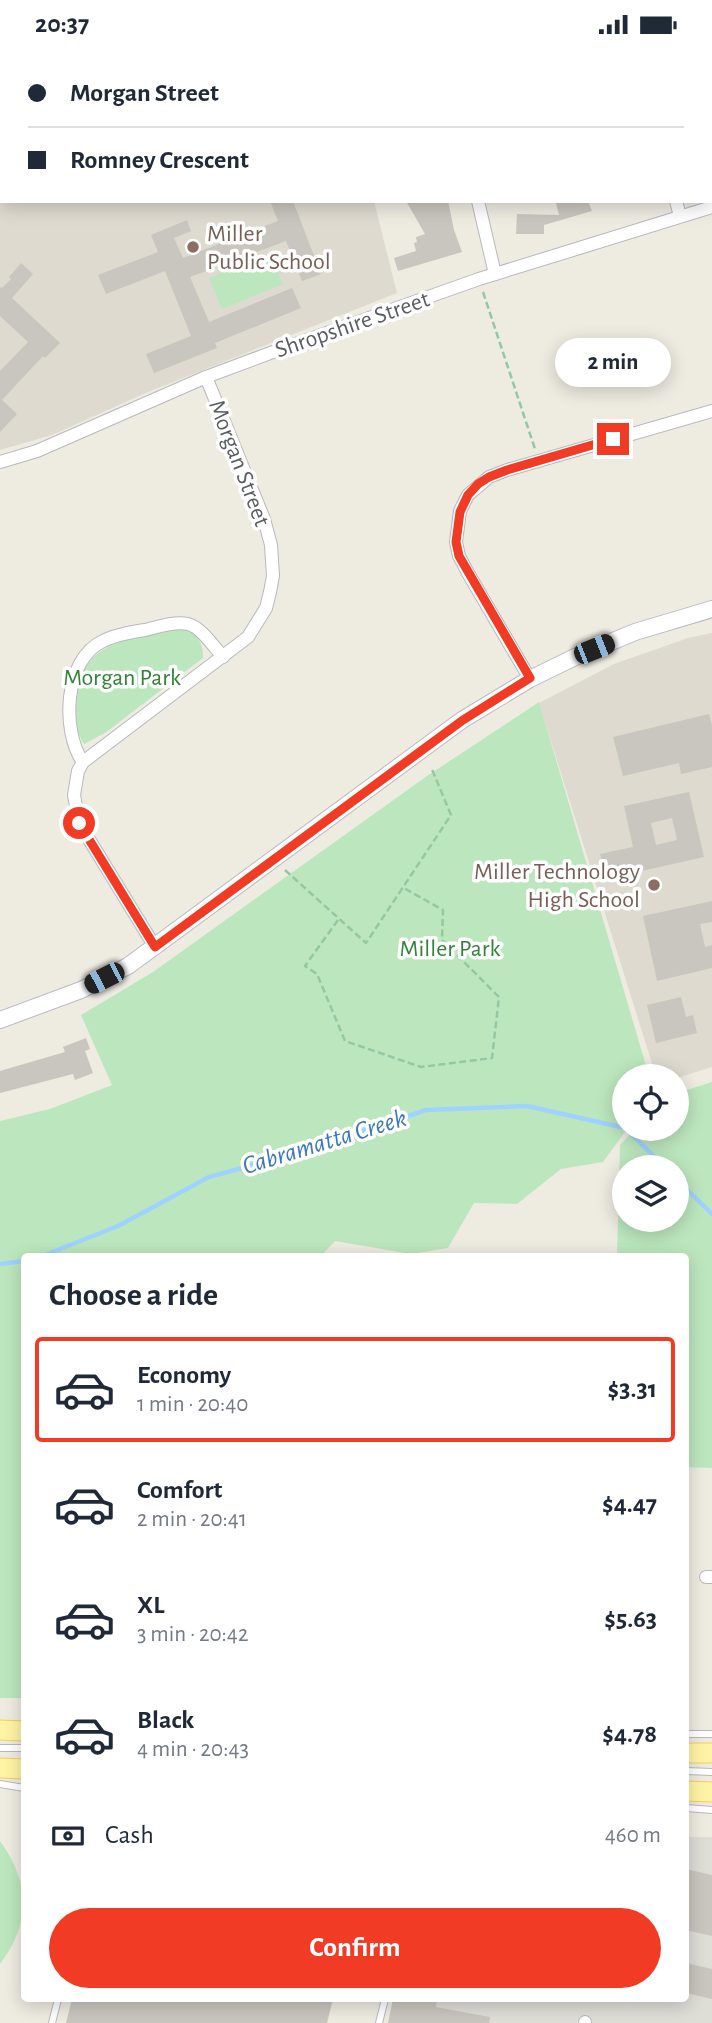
<!DOCTYPE html>
<meta charset="utf-8">
<style>
body{margin:0;font-family:"Alegreya Sans",sans-serif;background:#f6f6f7;color:#1f2937;height:100vh;display:flex;flex-direction:column;font-size:26px;white-space:nowrap}
*{box-sizing:border-box;margin:0}
p{font-size:23px;color:#747a83}
.icon{flex:none;width:38px;height:38px;fill:none;stroke:currentColor;stroke-width:2;stroke-linecap:round;stroke-linejoin:round}
.map{position:relative;flex:1;overflow:hidden}
.drawer{position:absolute;left:21px;top:1204px;width:668px;height:749px;display:flex;flex-direction:column;background:#fff;border-radius:7px;box-shadow:0 4px 18px #0003}
.drawer>*{flex:none}
.banner{position:absolute;left:0px;top:0px;width:712px;height:154px;box-shadow:0 4px 18px #0003;display:grid;align-content:center;height:154px;padding:0 28px;background:#fff}
.buttons{position:absolute;left:612px;top:1015px;display:grid;gap:14px}
.buttons a{display:grid;place-items:center;width:77px;height:77px;border-radius:50%;background:#fff;box-shadow:0 4px 18px #0003;font-size:35px}
.end{position:absolute;width:32px;height:32px;margin:-16px;border:9px solid #f13b24;background:#fff;box-shadow:0 0 0 4px #fff}
.from{border-radius:50%}
.bubble{position:absolute;height:49px;border-radius:24px;background:#fff;box-shadow:0 4px 18px #0003;font-size:23px;font-weight:600;line-height:49px;text-align:center}
.car{position:absolute;width:21px;height:42px;margin:-21px -10px;border-radius:9px;box-shadow:0 0 5px 2px #0007;background:linear-gradient(#222 24%,#8ab4d8 0 40%,#222 0 76%,#8ab4d8 0 86%,#222 0)}
.banner b{display:flex;align-items:center;gap:24px;height:66px;font-size:26px}
.banner b+b{border-top:2px solid #e0e1e3}
.banner i{width:18px;height:18px;background:#1f2937}
ul{padding:0;list-style:none}
li{display:flex;align-items:center;gap:21px;height:105px;margin:0 14px 10px;padding:0 14px;border:4px solid transparent;border-radius:7px}
li div{flex:1}
li b{display:block;font-size:26px}
li em{font-style:normal;font-weight:600}
li.active{border-color:#f13b24}
li>.icon{width:63px;height:63px;stroke-width:1.5}
h2{padding:0 28px;font-size:32px;line-height:84px}
.pay{display:flex;align-items:center;gap:18px;height:77px;padding:0 28px;font-size:26px}
.pay p{margin-inline-start:auto}
.button{display:flex;gap:14px;margin-top:auto;padding:14px 28px}
.button a{flex:1;height:80px;border-radius:42px;background:#f13b24;color:#fff;font-size:28px;font-weight:600;line-height:80px;text-align:center}
.status{display:flex;justify-content:space-between;align-items:center;height:49px;padding:0 35px;background:#fff;direction:ltr}
.status svg{height:19px;fill:currentColor}
.map>svg:first-child{display:block}
.industrial{fill:#deddd6}
.education{fill:#dedad0}
.green{fill:#bce7be;fill-rule:evenodd}
.lines{fill:none;stroke-linecap:round;stroke-linejoin:round}
.stream{stroke:#a0d2ff;stroke-width:4.5}
.building{fill:#c8c6be;fill-rule:evenodd}
.lane-casing{stroke:#b7b9bf;stroke-width:8}
.street-casing{stroke:#b7b9bf;stroke-width:14}
.secondary-casing{stroke:#b7bbc1;stroke-width:18}
.primary-casing{stroke:#f8cf50;stroke-width:21}
.path{stroke:#94c8a5;stroke-width:2.5;stroke-dasharray:7 3.5;stroke-linecap:butt}
.lane{stroke:#fff;stroke-width:6}
.street{stroke:#fff;stroke-width:12}
.secondary{stroke:#fff;stroke-width:16}
.primary{stroke:#fff4a5;stroke-width:19}
.route{stroke:#f13b24;stroke-width:9}
.education-dot{fill:#8d6e63;stroke:#fff;stroke-width:2.5}
.labels{text-anchor:middle;stroke-width:7;stroke-linejoin:round;paint-order:stroke}
.education-label{font-size:24px;fill:#785e54;stroke:#fff;text-anchor:start}
.street-label{font-size:24px;fill:#5a5e63;stroke:#fff}
.park-label{font-size:24px;fill:#308437;stroke:#fff}
.water-label{font-size:26px;font-style:italic;fill:#3b76bf;stroke:#fff}
</style>
<div class="status"><b>20:37</b><svg viewBox="0 0 49 12"><path d="M0 12V9h3v3zM5 12V6h3v6zM10 12V3h3v9zM15 12V0h3v12zM26 1h20v11H26zM47 4h2v5h-2z"/></svg></div>
<div class="map">
<svg width="712" height="1974" viewBox="0 0 712 1974">
<rect width="100%" height="100%" fill="#eeebe1"/>
<path class="industrial" d="M 686,1788 L 712,1788 L 712,1974 L 392,1974 L 398,1950 L 686,1950 Z"/>
<g class="education">
<path d="M 0,0 L 148,2 L 2,2 L 2,152 L 374,152 L 397,244 L 148,343 L 52,386 L 0,401 Z"/>
<path d="M 712,584 L 712,1018 L 677,1029 L 677,1027 L 656,1027 L 539,654 L 614,615 L 688,589 Z"/>
</g>
<g class="green">
<path d="M 270,205 L 283,235 L 222,260 L 209,229 Z"/>
<path d="M 180,579 C 195,584 204,592 203,609 L 105,684 L 84,695 C 75,682 75,664 77,648 C 82,589 134,590 180,579 Z"/>
<path d="M 539,653 L 649,1027 L 625,1027 L 625,1080 L 627,1080 L 603,1113 L 561,1120 L 517,1155 L 474,1154 L 448,1199 L 411,1205 L 335,1192 L 320,1208 L 24,1208 L 24,1649 L 0,1649 L 0,1072 L 50,1060 L 112,1036 L 81,966 L 153,923 L 427,727 Z"/>
<path d="M 712,1033 L 712,1419 L 686,1418 L 686,1208 L 617,1207 L 620,1096 L 635,1080 L 677,1080 L 677,1044 ZM 625,1118 L 677,1118 L 677,1171 L 625,1171 Z"/>
<path d="M 0,1792 C 30,1833 31,1874 0,1915 Z"/>
</g>
<g class="lines">
<g class="stream">
<path d="M 626,1080 L 665,1118"/>
<path d="M 677,1131 L 712,1165"/>
<path d="M 40,1208 L 118,1177 L 209,1128 L 304,1102 L 426,1061 L 527,1057 L 625,1079"/>
<path d="M 0,1215 L 24,1212"/>
</g>
</g>
<g class="building">
<path d="M 270,152 L 293,152 L 321,225 L 302,232 L 286,192 L 190,228 L 209,273 L 292,239 L 301,259 L 215,294 L 217,299 L 154,324 L 146,305 L 191,287 L 165,222 L 106,245 L 98,226 L 158,203 L 151,186 L 187,171 L 191,182 L 174,189 L 183,209 L 278,172 Z"/>
<path d="M 406,152 L 448,152 L 454,181 L 462,203 L 398,222 L 394,209 L 416,202 L 414,194 L 417,193 L 416,188 L 425,185 Z"/>
<path d="M 563,152 L 588,152 L 592,162 L 544,176 L 544,185 L 516,185 L 517,165 L 559,166 L 556,154 Z"/>
<path d="M 21,214 L 33,225 L 12,249 L 60,294 L 45,309 L 43,307 L 2,351 L 17,365 L 0,383 L 0,322 L 28,293 L 0,267 L 0,238 L 2,239 L 11,230 L 9,228 Z"/>
<path d="M 709,665 L 712,676 L 712,718 L 681,725 L 679,714 L 623,727 L 613,688 Z"/>
<path d="M 689,743 L 704,808 L 606,830 L 600,805 L 633,798 L 624,757 ZM 672,769 L 677,791 L 656,796 L 651,774 Z"/>
<path d="M 712,852 L 712,873 L 700,875 L 705,898 L 712,896 L 712,919 L 657,932 L 643,867 Z"/>
<path d="M 681,948 L 686,968 L 693,966 L 697,984 L 656,994 L 647,956 Z"/>
<path d="M 86,989 L 90,1000 L 85,1002 L 93,1024 L 75,1031 L 73,1025 L 0,1044 L 0,1022 L 65,1003 L 63,998 Z"/>
<path d="M 686,1820 L 712,1826 L 712,1887 L 686,1881 Z"/>
<path d="M 686,1914 L 712,1920 L 712,1950 L 686,1944 Z"/>
<path d="M 72,1950 L 333,1950 L 327,1974 L 66,1974 Z"/>
<path d="M 393,1950 L 437,1950 L 436,1958 L 490,1968 L 489,1974 L 388,1974 Z"/>
</g>
<g class="lines">
<defs>
<g id="lane">
<path d="M 686,1685 L 712,1685"/>
<path d="M 0,1699 L 24,1699"/>
<path d="M 686,1722 L 712,1723"/>
<path d="M 0,1735 L 24,1739"/>
<path d="M 686,1759 L 712,1761"/>
<path d="M 52,1974 L 58,1950"/>
<path d="M 379,1974 L 385,1950"/>
</g>
<g id="street">
<path d="M 441,0 L 442,2"/>
<path d="M 478,152 L 495,225"/>
<path d="M 676,152 L 680,167"/>
<path d="M 0,413 L 37,402 L 206,328 L 273,303 L 479,230 L 712,158"/>
<path d="M 530,630 L 468,524 L 459,507 L 456,493 L 460,462 L 468,446 L 489,428 L 507,421 L 712,362"/>
<path d="M 83,713 C 61,682 64,610 103,592 C 115,586 131,583 145,581 C 157,578 175,572 188,575 C 201,578 214,598 223,608"/>
<path d="M 155,898 L 79,774 L 74,746 L 78,722 L 83,713 L 248,588 L 266,559 L 270,543 L 273,527 L 271,496 L 264,470 L 206,328"/>
<path d="M 706,1528 L 712,1528"/>
<path d="M 585,1974 L 585,1973"/>
</g>
<path id="secondary" d="M 0,971 L 81,941 L 128,917 L 462,671 L 530,630 L 575,608 L 635,583 L 712,560"/>
<g id="primary">
<path d="M 0,1681 L 24,1682"/>
<path d="M 686,1704 L 712,1704"/>
<path d="M 0,1719 L 24,1720"/>
<path d="M 686,1742 L 712,1743"/>
</g>
</defs>
<use href="#lane" class="lane-casing"/>
<use href="#street" class="street-casing"/>
<use href="#secondary" class="secondary-casing"/>
<use href="#primary" class="primary-casing"/>
<g class="path">
<path d="M 483,243 L 535,400"/>
<path d="M 285,821 L 366,894 L 451,766 L 431,718"/>
<path d="M 338,871 L 305,917 L 317,925 L 345,992 L 421,1018 L 492,1009 L 499,948 L 442,891 L 443,861 L 402,838"/>
</g>
<use href="#lane" class="lane"/>
<use href="#street" class="street"/>
<use href="#secondary" class="secondary"/>
<use href="#primary" class="primary"/>
</g>
<g class="lines">
<path class="route" d="M 79,774 L 155,898 L 463,671 L 530,629 L 459,507 L 456,493 L 460,463 L 468,446 L 478,435 L 489,428 L 507,421 L 613,390"/>
</g>
<g class="education-dot">
<circle cx="193" cy="198" r="7"/>
<circle cx="654" cy="836" r="7"/>
</g>
<g class="labels">
<g class="education-label">
<text x="207" y="192">Miller<tspan x="207" dy="28">Public School</tspan></text>
<text x="640" y="830" text-anchor="end">Miller Technology<tspan x="640" dy="28">High School</tspan></text>
</g>
<g class="street-label">
<text transform="translate(352 275) rotate(-19)" y="8">Shropshire Street</text>
<text transform="translate(240 414) rotate(69)" y="8">Morgan Street</text>
</g>
<g class="park-label">
<text x="122" y="636">Morgan Park</text>
<text x="450" y="907">Miller Park</text>
</g>
<g class="water-label">
<text transform="translate(324 1092) rotate(-17)" y="9">Cabramatta Creek</text>
</g>
</g>
</svg>
<div class="buttons">
<a><svg class="icon" aria-label="locate" viewBox="0 0 24 24"><circle cx="12" cy="12" r="6"/><path d="M12 2v4M12 18v4M2 12h4M18 12h4"/></svg></a>
<a><svg class="icon" aria-label="layers" viewBox="0 0 24 24"><path d="M12 4l9 5-9 5-9-5zM3 14l9 5 9-5"/></svg></a>
</div>
<i class="end from" style="left:79px;top:774px"></i>
<i class="end" style="left:613px;top:390px"></i>
<div class="bubble" style="left:555px;top:289px;width:116px">2 min</div>
<i class="car" style="left:594px;top:600px;rotate:68deg"></i>
<i class="car" style="left:104px;top:929px;rotate:243deg"></i>
<div class="banner">
<b><i class="from"></i>Morgan Street</b>
<b><i></i>Romney Crescent</b>
</div>
<section class="drawer">
<h2>Choose a ride</h2>
<ul>
<li class="active"><svg class="icon" aria-label="car" viewBox="0 0 24 24"><path d="M5 17H2v-5l4-1 3-4h7l3 4 3 1v5h-3M9 17h6M6 11h13"/><circle cx="7" cy="17" r="2"/><circle cx="17" cy="17" r="2"/></svg><div><b>Economy</b><p>1 min · 20:40</p></div><em>$3.31</em></li>
<li><svg class="icon" aria-label="car" viewBox="0 0 24 24"><path d="M5 17H2v-5l4-1 3-4h7l3 4 3 1v5h-3M9 17h6M6 11h13"/><circle cx="7" cy="17" r="2"/><circle cx="17" cy="17" r="2"/></svg><div><b>Comfort</b><p>2 min · 20:41</p></div><em>$4.47</em></li>
<li><svg class="icon" aria-label="car" viewBox="0 0 24 24"><path d="M5 17H2v-5l4-1 3-4h7l3 4 3 1v5h-3M9 17h6M6 11h13"/><circle cx="7" cy="17" r="2"/><circle cx="17" cy="17" r="2"/></svg><div><b>XL</b><p>3 min · 20:42</p></div><em>$5.63</em></li>
<li><svg class="icon" aria-label="car" viewBox="0 0 24 24"><path d="M5 17H2v-5l4-1 3-4h7l3 4 3 1v5h-3M9 17h6M6 11h13"/><circle cx="7" cy="17" r="2"/><circle cx="17" cy="17" r="2"/></svg><div><b>Black</b><p>4 min · 20:43</p></div><em>$4.78</em></li>
</ul>
<div class="pay"><svg class="icon" aria-label="cash" viewBox="0 0 24 24"><path d="M3 7h18v10H3z"/><circle cx="12" cy="12" r="2"/></svg>Cash<p>460 m</p></div>
<div class="button"><a>Confirm</a></div>
</section>
</div>
